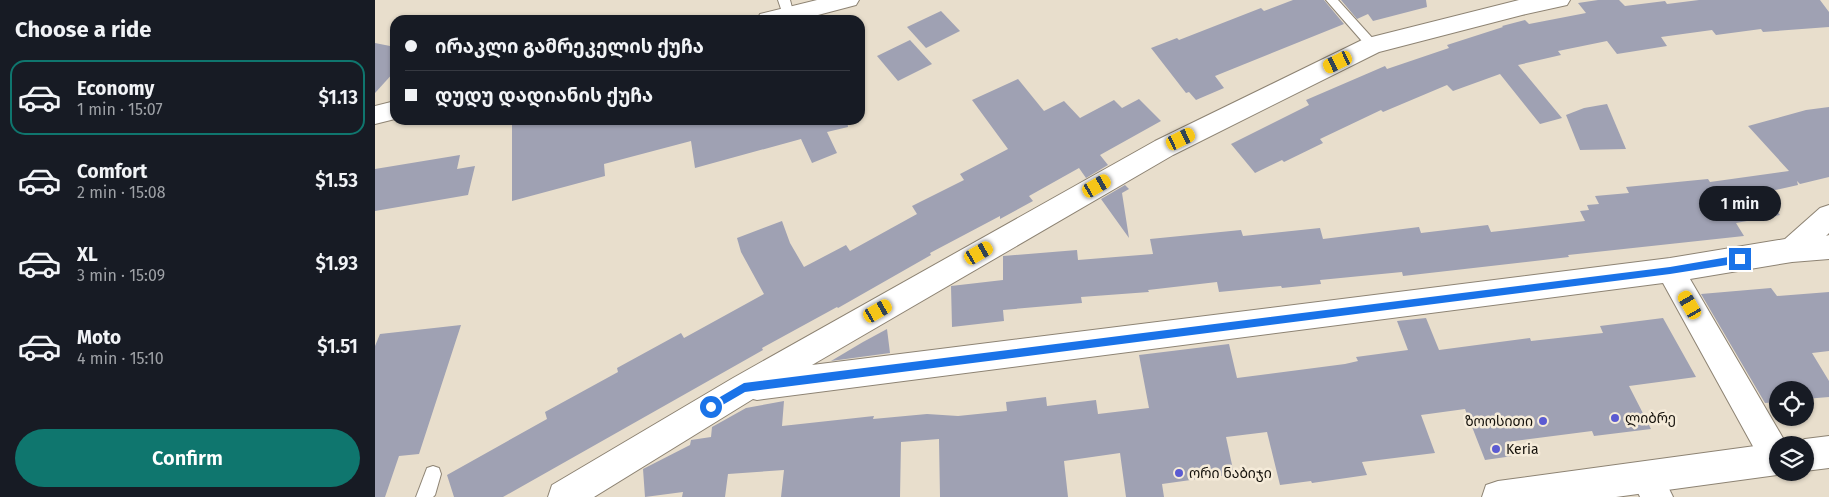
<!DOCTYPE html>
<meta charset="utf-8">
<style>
body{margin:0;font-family:"Fira Sans","Noto Sans Georgian",sans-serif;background:#20242c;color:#f1f3f6;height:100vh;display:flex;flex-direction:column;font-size:19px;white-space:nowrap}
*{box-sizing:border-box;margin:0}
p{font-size:16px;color:#9ea1a6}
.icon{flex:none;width:28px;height:28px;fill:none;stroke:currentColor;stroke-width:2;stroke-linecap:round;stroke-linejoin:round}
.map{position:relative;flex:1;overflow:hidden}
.panel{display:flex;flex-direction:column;background:#171b24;width:375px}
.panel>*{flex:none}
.top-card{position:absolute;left:15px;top:15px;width:475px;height:110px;border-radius:15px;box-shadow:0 1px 4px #0004;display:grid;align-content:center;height:110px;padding:0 15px;background:#171b24}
.buttons{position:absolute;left:1394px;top:381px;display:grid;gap:10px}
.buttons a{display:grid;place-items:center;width:45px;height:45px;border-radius:50%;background:#171b24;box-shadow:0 1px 4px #0004;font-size:25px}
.end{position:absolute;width:22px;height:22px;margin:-11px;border:6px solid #1a73e8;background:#fff;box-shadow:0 0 0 2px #fff}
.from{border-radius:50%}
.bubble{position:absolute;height:35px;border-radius:18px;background:#171b24;box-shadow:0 1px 4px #0004;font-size:16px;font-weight:600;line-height:35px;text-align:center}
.car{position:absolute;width:15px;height:30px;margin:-15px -8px;border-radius:6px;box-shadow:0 0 4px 1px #0007;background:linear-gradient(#f5c518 24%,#345 0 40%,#f5c518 0 76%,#345 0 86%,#f5c518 0)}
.top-card b{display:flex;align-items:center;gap:18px;height:48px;font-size:19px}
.top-card b+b{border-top:1px solid #363941}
.top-card i{width:12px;height:12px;background:#f1f3f6}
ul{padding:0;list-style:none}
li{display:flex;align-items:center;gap:15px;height:75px;margin:0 10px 8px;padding:0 5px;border:2px solid transparent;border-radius:15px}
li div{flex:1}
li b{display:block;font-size:19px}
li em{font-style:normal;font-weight:600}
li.current{border-color:#0f766e}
li>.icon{width:45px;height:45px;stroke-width:1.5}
h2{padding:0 15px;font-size:22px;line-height:60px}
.action{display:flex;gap:10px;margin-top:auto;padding:10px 15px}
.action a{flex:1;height:58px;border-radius:30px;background:#0f766e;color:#fff;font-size:20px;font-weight:600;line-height:58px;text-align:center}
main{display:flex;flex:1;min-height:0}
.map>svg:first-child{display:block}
.building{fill:#9fa1b3}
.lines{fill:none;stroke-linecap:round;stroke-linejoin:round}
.service-casing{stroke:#8d8373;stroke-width:2}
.minor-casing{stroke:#8d8373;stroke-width:2}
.tertiary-casing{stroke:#8d8373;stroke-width:2}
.secondary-casing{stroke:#8d8373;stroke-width:2}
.service{fill:#fff;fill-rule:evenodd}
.minor{fill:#fff;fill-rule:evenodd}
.tertiary{fill:#fff;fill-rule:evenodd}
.secondary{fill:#fff;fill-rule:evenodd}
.route{fill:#1a73e8}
.poi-dot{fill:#5b5bd2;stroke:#f5ebd9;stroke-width:2}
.labels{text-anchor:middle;stroke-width:5;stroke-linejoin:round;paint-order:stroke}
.poi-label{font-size:14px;fill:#15120c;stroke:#f5ebd9;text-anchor:start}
</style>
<main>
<section class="panel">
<h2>Choose a ride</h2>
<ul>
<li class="current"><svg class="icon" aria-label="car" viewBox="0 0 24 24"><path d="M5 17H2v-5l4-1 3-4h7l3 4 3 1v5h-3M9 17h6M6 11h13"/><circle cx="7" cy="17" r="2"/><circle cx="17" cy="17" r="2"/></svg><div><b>Economy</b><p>1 min · 15:07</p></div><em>$1.13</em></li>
<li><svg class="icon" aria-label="car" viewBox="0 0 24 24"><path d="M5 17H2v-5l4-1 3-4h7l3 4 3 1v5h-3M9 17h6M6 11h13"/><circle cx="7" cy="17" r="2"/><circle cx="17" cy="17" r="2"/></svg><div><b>Comfort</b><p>2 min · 15:08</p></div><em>$1.53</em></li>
<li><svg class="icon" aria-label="car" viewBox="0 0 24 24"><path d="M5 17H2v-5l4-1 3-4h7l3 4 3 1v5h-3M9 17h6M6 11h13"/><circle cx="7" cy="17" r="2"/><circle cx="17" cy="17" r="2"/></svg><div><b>XL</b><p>3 min · 15:09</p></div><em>$1.93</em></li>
<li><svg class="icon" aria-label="car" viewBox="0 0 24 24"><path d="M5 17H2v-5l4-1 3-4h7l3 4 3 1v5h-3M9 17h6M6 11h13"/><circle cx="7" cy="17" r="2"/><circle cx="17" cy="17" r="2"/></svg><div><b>Moto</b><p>4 min · 15:10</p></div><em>$1.51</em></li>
</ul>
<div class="action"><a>Confirm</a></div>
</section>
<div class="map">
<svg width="1454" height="497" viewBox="0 0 1454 497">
<rect width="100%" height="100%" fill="#e8decc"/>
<g class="building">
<path d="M 918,0 L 949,0 L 969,24 L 840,76 L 849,88 L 821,100 L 814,92 L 811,93 L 776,48 L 802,38 L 804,40 L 886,8 L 889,11 Z"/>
<path d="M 966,0 L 1051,0 L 1052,7 L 998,21 L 993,14 L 982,19 Z"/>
<path d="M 1223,0 L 1244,0 L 1250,6 L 1290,1 L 1292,4 L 1324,0 L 1445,0 L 1454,12 L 1454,27 L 1388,32 L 1386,29 L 1341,35 L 1337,30 L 1286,37 L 1292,46 L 1242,54 L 1232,41 L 1183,51 L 1186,55 L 1143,65 L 1187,118 L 1165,124 L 1125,74 L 1078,91 L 1072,85 L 1008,112 L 1006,110 L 945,139 L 948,143 L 909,162 L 907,160 L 880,173 L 856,144 L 934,105 L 931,100 L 1010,66 L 1012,69 L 1074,48 L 1072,45 L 1128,27 L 1127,26 L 1150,20 L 1154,24 L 1211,13 L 1203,3 Z"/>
<path d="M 566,11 L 585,31 L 551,48 L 532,27 Z"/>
<path d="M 535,40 L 557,64 L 523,81 L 502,56 Z"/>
<path d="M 0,43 L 20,47 L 20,71 L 0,93 Z"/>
<path d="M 643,79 L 669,111 L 689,101 L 705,118 L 739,100 L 747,108 L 764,99 L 786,121 L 725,155 L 733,165 L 711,178 L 704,168 L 654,196 L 658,201 L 625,219 L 625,216 L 555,253 L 556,255 L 463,308 L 462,307 L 387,348 L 388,350 L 128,497 L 79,497 L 72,475 L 172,419 L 170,412 L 243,372 L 242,368 L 306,333 L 309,338 L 389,294 L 366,252 L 362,238 L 407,221 L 415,243 L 429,267 L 471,245 L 475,251 L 542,214 L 537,206 L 589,180 L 585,174 L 633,149 L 597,100 Z"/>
<path d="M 1232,104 L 1251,149 L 1205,150 L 1191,115 L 1209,108 Z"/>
<path d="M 1454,107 L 1454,177 L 1425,184 L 1422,181 L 1423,185 L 1387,193 L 1405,215 L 1361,223 L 1369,236 L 1193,255 L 1194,257 L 1028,276 L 1027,272 L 945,280 L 946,284 L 907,288 L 906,286 L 844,292 L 842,282 L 773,290 L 774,292 L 706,297 L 707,303 L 628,310 L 629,321 L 577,327 L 576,286 L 628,280 L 628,256 L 702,250 L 703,260 L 778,254 L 775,239 L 866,230 L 868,236 L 945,228 L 948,239 L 1044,227 L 1046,233 L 1113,225 L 1116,232 L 1210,221 L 1205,211 L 1214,210 L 1212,205 L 1224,204 L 1220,196 L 1254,193 L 1251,187 L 1333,179 L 1335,182 L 1414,171 L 1373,126 L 1431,110 Z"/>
<path d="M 137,120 L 472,120 L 473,127 L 452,132 L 462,153 L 437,163 L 426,139 L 320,168 L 316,141 L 229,164 L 230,176 L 137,201 Z"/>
<path d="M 85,155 L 82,169 L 100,166 L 93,195 L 0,211 L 0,169 Z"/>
<path d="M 750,185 L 754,189 L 747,193 L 754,238 L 726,199 Z"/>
<path d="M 1396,288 L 1402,296 L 1454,292 L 1454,351 L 1437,353 L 1454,381 L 1454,397 L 1430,399 L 1430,390 L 1402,390 L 1402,402 L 1390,403 L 1326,294 Z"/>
<path d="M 1051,318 L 1064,350 L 1155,338 L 1156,341 L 1228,333 L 1225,326 L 1288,318 L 1321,377 L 1254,386 L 1276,429 L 1219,436 L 1217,431 L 1132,442 L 1138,456 L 1110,460 L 1090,409 L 1046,415 L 1060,453 L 987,462 L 992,475 L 937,483 L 936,481 L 905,485 L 892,432 L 851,437 L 859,474 L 787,484 L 789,497 L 751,497 L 745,453 L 689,461 L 693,497 L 565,497 L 564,439 L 526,442 L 525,497 L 406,497 L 409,470 L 353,474 L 350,497 L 307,497 L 308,492 L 270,497 L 268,469 L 315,445 L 316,440 L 336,437 L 337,427 L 371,408 L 409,401 L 407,426 L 499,416 L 498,419 L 552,414 L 583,416 L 632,411 L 631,402 L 671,397 L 672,406 L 721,400 L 723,414 L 774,408 L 764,355 L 854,344 L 862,378 L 970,364 L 983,361 L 981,357 L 1033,350 L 1022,321 Z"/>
<path d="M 86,325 L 44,454 L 24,456 L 10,497 L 0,497 L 0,346 L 5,334 Z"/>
<path d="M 512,329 L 515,353 L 456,361 L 488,342 Z"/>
</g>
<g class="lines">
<defs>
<g id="service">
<path d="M 403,0 L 415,0 L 419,15 L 417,18 L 409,18 Z"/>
<path d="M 951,0 L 963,0 L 1001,42 L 1003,45 L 1001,48 L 993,48 Z"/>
<path d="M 58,466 L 64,468 L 66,474 L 60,495 L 58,497 L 41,497 L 52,468 Z"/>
</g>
<g id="minor">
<path d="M 1144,0 L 1195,0 L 1192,5 L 1147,15 L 1004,52 L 798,155 L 437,365 L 1295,258 L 1410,239 L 1445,208 L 1454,205 L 1454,233 L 1451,236 L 1454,235 L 1454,259 L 1417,262 L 1315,279 L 1412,445 L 1402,445 L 1402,472 L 1408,472 L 1402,475 L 1391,470 L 1288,283 L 382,400 L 378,399 L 219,497 L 173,497 L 177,485 L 358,378 L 780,141 L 989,39 Z"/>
<path d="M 1272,461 L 1283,466 L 1298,497 L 1265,497 L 1256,477 L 1261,466 Z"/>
</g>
<g id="tertiary">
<path d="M 442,0 L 484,0 L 481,5 L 424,20 L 382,20 L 385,14 Z"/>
<path d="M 20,101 L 20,119 L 0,124 L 0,106 Z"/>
</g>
<g id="secondary">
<path d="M 1454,436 L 1454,468 L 1430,471 L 1430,445 L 1419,444 L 1430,439 Z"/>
<path d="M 1402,443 L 1406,445 L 1402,445 L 1402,472 L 1408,472 L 1402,475 L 1241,497 L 1107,497 L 1111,485 L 1123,481 Z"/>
</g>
</defs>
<use href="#service" class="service-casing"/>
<use href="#minor" class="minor-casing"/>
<use href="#tertiary" class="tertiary-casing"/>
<use href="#secondary" class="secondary-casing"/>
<use href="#service" class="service"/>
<use href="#minor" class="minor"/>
<use href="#tertiary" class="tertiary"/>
<use href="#secondary" class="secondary"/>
</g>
<path class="route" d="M 1365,255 L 1369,259 L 1365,263 L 1295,274 L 370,392 L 339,410 L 336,412 L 332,407 L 333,404 L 369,383 L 1295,267 Z"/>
<g class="poi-dot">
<circle cx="1240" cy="418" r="5"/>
<circle cx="1168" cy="421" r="5"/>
<circle cx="1121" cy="449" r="5"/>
<circle cx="804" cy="473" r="5"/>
</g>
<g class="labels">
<g class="poi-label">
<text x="1250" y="423">ლიბრე</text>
<text x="1158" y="426" text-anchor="end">ზოოსითი</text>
<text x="1131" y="454">Keria</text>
<text x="814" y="478">ორი ნაბიჯი</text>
</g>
</g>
</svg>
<div class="buttons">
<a><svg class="icon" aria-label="locate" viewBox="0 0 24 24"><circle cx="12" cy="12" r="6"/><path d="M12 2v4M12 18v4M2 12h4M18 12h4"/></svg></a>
<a><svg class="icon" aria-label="layers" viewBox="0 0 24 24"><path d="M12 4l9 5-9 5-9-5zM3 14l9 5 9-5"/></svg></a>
</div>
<i class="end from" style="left:336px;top:407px"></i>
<i class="end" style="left:1365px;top:259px"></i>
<div class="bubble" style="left:1324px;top:186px;width:82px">1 min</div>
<i class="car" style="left:963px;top:62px;rotate:244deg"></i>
<i class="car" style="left:806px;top:139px;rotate:64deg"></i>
<i class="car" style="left:722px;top:186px;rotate:60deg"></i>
<i class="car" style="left:604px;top:253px;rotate:60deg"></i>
<i class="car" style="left:1315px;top:305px;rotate:330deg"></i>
<i class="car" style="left:503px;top:311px;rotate:60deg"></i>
<div class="top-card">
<b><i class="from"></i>ირაკლი გამრეკელის ქუჩა</b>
<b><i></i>დუდუ დადიანის ქუჩა</b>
</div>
</div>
</main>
